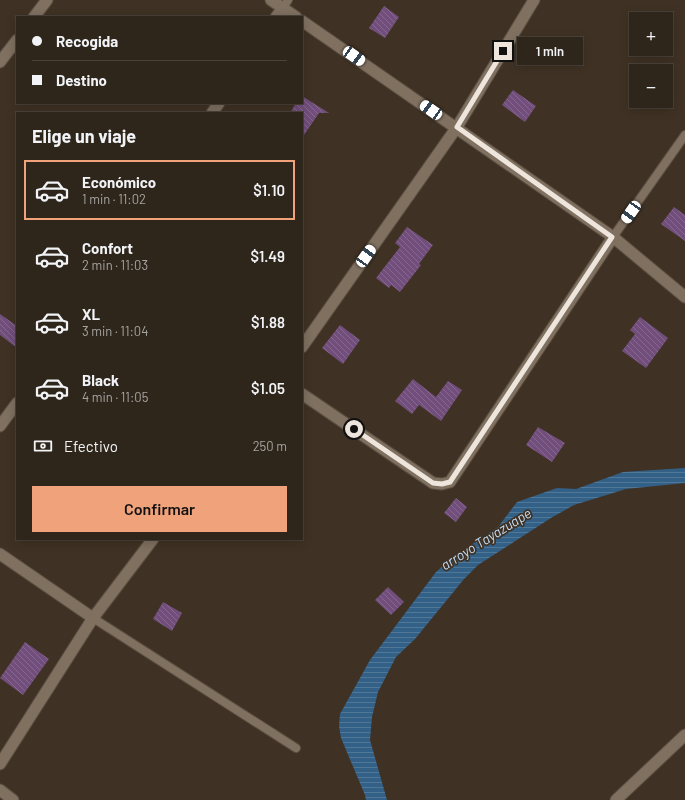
<!DOCTYPE html>
<html lang="es">
<meta charset="utf-8">
<style>
body{margin:0;font-family:Barlow,sans-serif;background:#3b3228;color:#f1f3f6;height:100vh;display:flex;flex-direction:column;font-size:15px;white-space:nowrap}
*{box-sizing:border-box;margin:0}
p{font-size:13px;color:#a7a5a3}
.icon{flex:none;width:22px;height:22px;fill:none;stroke:currentColor;stroke-width:2;stroke-linecap:round;stroke-linejoin:round}
.map{position:relative;flex:1;overflow:hidden}
.side{position:absolute;left:16px;top:112px;width:287px;height:428px;display:flex;flex-direction:column;background:#2f261b;border-radius:0px;box-shadow:0 2px 10px #0003,0 0 0 1px #4a433a}
.side>*{flex:none}
.banner{position:absolute;left:16px;top:16px;width:287px;height:88px;border-radius:0px;box-shadow:0 2px 10px #0003,0 0 0 1px #4a433a;display:grid;align-content:center;height:88px;padding:0 16px;background:#2f261b}
.tools{position:absolute;left:629px;top:12px;display:grid;gap:8px}
.tools a{display:grid;place-items:center;width:44px;height:44px;border-radius:0px;background:#2f261b;box-shadow:0 2px 10px #0003,0 0 0 1px #4a433a;font-size:20px}
.end{position:absolute;width:18px;height:18px;margin:-9px;border:5px solid #eee5dc;background:#111;box-shadow:0 0 0 2px #111}
.from{border-radius:50%}
.bubble{position:absolute;height:28px;border-radius:0px;background:#2f261b;box-shadow:0 2px 10px #0003,0 0 0 1px #4a433a;font-size:13px;font-weight:600;line-height:28px;text-align:center}
.car{position:absolute;width:12px;height:24px;margin:-12px -6px;border-radius:5px;box-shadow:0 0 3px 1px #0007;background:linear-gradient(#fff 24%,#345 0 40%,#fff 0 76%,#345 0 86%,#fff 0)}
.banner b{display:flex;align-items:center;gap:14px;height:38px;font-size:15px}
.banner b+b{border-top:1px solid #4a433a}
.banner i{width:10px;height:10px;background:#f1f3f6}
ul{padding:0;list-style:none}
li{display:flex;align-items:center;gap:12px;height:60px;margin:0 8px 6px;padding:0 8px;border:2px solid transparent;border-radius:0px}
li div{flex:1}
li b{display:block;font-size:15px}
li em{font-style:normal;font-weight:600}
li.selected{border-color:#f0a27a}
li>.icon{width:36px;height:36px;stroke-width:1.5}
h2{padding:0 16px;font-size:18px;line-height:48px}
.pay{display:flex;align-items:center;gap:10px;height:44px;padding:0 16px;font-size:15px}
.pay p{margin-inline-start:auto}
.cta{display:flex;gap:8px;margin-top:auto;padding:8px 16px}
.cta a{flex:1;height:46px;border-radius:0px;background:#f0a27a;color:#111;font-size:16px;font-weight:600;line-height:46px;text-align:center}
.map>svg:first-child{display:block}
.water{fill:url(#water-rules)}
.building{fill:url(#building-back-hatch)}
.lines{fill:none;stroke-linecap:round;stroke-linejoin:round}
.service-casing{stroke:#5a4e42;stroke-width:10}
.minor-casing{stroke:#5a4e42;stroke-width:13}
.service{stroke:#7f7060;stroke-width:8}
.minor{stroke:#7f7060;stroke-width:11}
.route{stroke:#eee5dc;stroke-width:5}
.labels{text-anchor:middle;stroke-width:3.5;stroke-linejoin:round;paint-order:stroke}
.water-label{font-size:14px;font-style:italic;fill:#c3ddf6;stroke:#3f3224}
</style>
<div class="map">
<svg width="685" height="800" viewBox="0 0 685 800">
<defs>
<pattern id="water-rules" width="6" height="5" patternUnits="userSpaceOnUse"><rect width="6" height="5" fill="#336087"/><path d="M0 2.5h6" fill="none" stroke="#517797"/></pattern>
<pattern id="building-back-hatch" width="6" height="6" patternUnits="userSpaceOnUse"><rect width="6" height="6" fill="#714e7b"/><path d="M-1 5l2 2M0 0l6 6M5-1l2 2" fill="none" stroke="#86678d"/></pattern>
</defs>
<rect width="100%" height="100%" fill="#3f3224"/>
<path class="water" d="M 685,468 L 685,483 L 626,489 L 574,505 L 551,518 L 478,565 L 464,579 L 415,639 L 396,657 L 378,692 L 372,717 L 370,740 L 387,800 L 366,800 L 365,795 L 341,738 L 339,726 L 340,714 L 370,660 L 436,572 L 453,557 L 498,527 L 517,502 L 557,488 L 576,489 L 623,472 Z"/>
<g class="building">
<path d="M 384,6 L 399,17 L 385,38 L 369,28 Z"/>
<path d="M 513,90 L 536,106 L 525,122 L 502,105 Z"/>
<path d="M 302,96 L 329,113 L 319,113 L 302,138 L 302,113 L 290,113 L 296,103 L 302,103 Z"/>
<path d="M 674,207 L 685,215 L 685,241 L 661,224 Z"/>
<path d="M 407,227 L 433,245 L 419,264 L 421,265 L 400,292 L 391,285 L 389,288 L 376,278 L 400,247 L 395,243 Z"/>
<path d="M 0,314 L 17,326 L 17,348 L 0,335 Z"/>
<path d="M 640,317 L 668,338 L 646,368 L 622,351 L 635,334 L 630,330 Z"/>
<path d="M 340,325 L 360,340 L 343,364 L 322,348 Z"/>
<path d="M 413,379 L 436,397 L 448,381 L 462,390 L 441,421 L 419,405 L 412,414 L 395,401 Z"/>
<path d="M 538,427 L 565,443 L 552,462 L 526,445 Z"/>
<path d="M 456,498 L 467,507 L 456,522 L 444,513 Z"/>
<path d="M 388,587 L 404,602 L 391,615 L 375,600 Z"/>
<path d="M 163,602 L 182,613 L 172,631 L 153,619 Z"/>
<path d="M 25,642 L 49,659 L 23,695 L 0,678 Z"/>
</g>
<g class="lines">
<defs>
<g id="service">
<path d="M 283,8 L 288,0"/>
<path d="M 613,237 L 685,135"/>
<path d="M 93,618 L 296,748"/>
</g>
<g id="minor">
<path d="M 271,0 L 296,17"/>
<path d="M 34,17 L 47,0"/>
<path d="M 276,17 L 283,8"/>
<path d="M 302,21 L 613,237 L 685,297"/>
<path d="M 0,62 L 17,40"/>
<path d="M 212,113 L 219,103"/>
<path d="M 302,347 L 457,127 L 534,0"/>
<path d="M 302,394 L 433,483 L 442,484 L 450,482 L 613,237"/>
<path d="M 0,426 L 17,403"/>
<path d="M 0,554 L 93,618"/>
<path d="M 0,764 L 93,618 L 153,539"/>
<path d="M 0,790 L 13,800"/>
<path d="M 616,800 L 685,735"/>
</g>
</defs>
<use href="#service" class="service-casing"/>
<use href="#minor" class="minor-casing"/>
<use href="#service" class="service"/>
<use href="#minor" class="minor"/>
</g>
<g class="lines">
<path class="route" d="M 354,429 L 433,483 L 442,484 L 450,482 L 612,237 L 457,127 L 503,51"/>
</g>
<g class="labels">
<g class="water-label">
<text transform="translate(486 539) rotate(-32)" y="5">arroyo Tayazuape</text>
</g>
</g>
</svg>
<div class="tools">
<a>+</a>
<a>−</a>
</div>
<i class="end from" style="left:354px;top:429px"></i>
<i class="end" style="left:503px;top:51px"></i>
<div class="bubble" style="left:517px;top:37px;width:66px">1 min</div>
<i class="car" style="left:354px;top:56px;rotate:125deg"></i>
<i class="car" style="left:431px;top:110px;rotate:305deg"></i>
<i class="car" style="left:631px;top:212px;rotate:215deg"></i>
<i class="car" style="left:366px;top:256px;rotate:35deg"></i>
<div class="banner">
<b><i class="from"></i>Recogida</b>
<b><i></i>Destino</b>
</div>
<section class="side">
<h2>Elige un viaje</h2>
<ul>
<li class="selected"><svg class="icon" aria-label="car" viewBox="0 0 24 24"><path d="M5 17H2v-5l4-1 3-4h7l3 4 3 1v5h-3M9 17h6M6 11h13"/><circle cx="7" cy="17" r="2"/><circle cx="17" cy="17" r="2"/></svg><div><b>Económico</b><p>1 min · 11:02</p></div><em>$1.10</em></li>
<li><svg class="icon" aria-label="car" viewBox="0 0 24 24"><path d="M5 17H2v-5l4-1 3-4h7l3 4 3 1v5h-3M9 17h6M6 11h13"/><circle cx="7" cy="17" r="2"/><circle cx="17" cy="17" r="2"/></svg><div><b>Confort</b><p>2 min · 11:03</p></div><em>$1.49</em></li>
<li><svg class="icon" aria-label="car" viewBox="0 0 24 24"><path d="M5 17H2v-5l4-1 3-4h7l3 4 3 1v5h-3M9 17h6M6 11h13"/><circle cx="7" cy="17" r="2"/><circle cx="17" cy="17" r="2"/></svg><div><b>XL</b><p>3 min · 11:04</p></div><em>$1.88</em></li>
<li><svg class="icon" aria-label="car" viewBox="0 0 24 24"><path d="M5 17H2v-5l4-1 3-4h7l3 4 3 1v5h-3M9 17h6M6 11h13"/><circle cx="7" cy="17" r="2"/><circle cx="17" cy="17" r="2"/></svg><div><b>Black</b><p>4 min · 11:05</p></div><em>$1.05</em></li>
</ul>
<div class="pay"><svg class="icon" aria-label="cash" viewBox="0 0 24 24"><path d="M3 7h18v10H3z"/><circle cx="12" cy="12" r="2"/></svg>Efectivo<p>250 m</p></div>
<div class="cta"><a>Confirmar</a></div>
</section>
</div>
